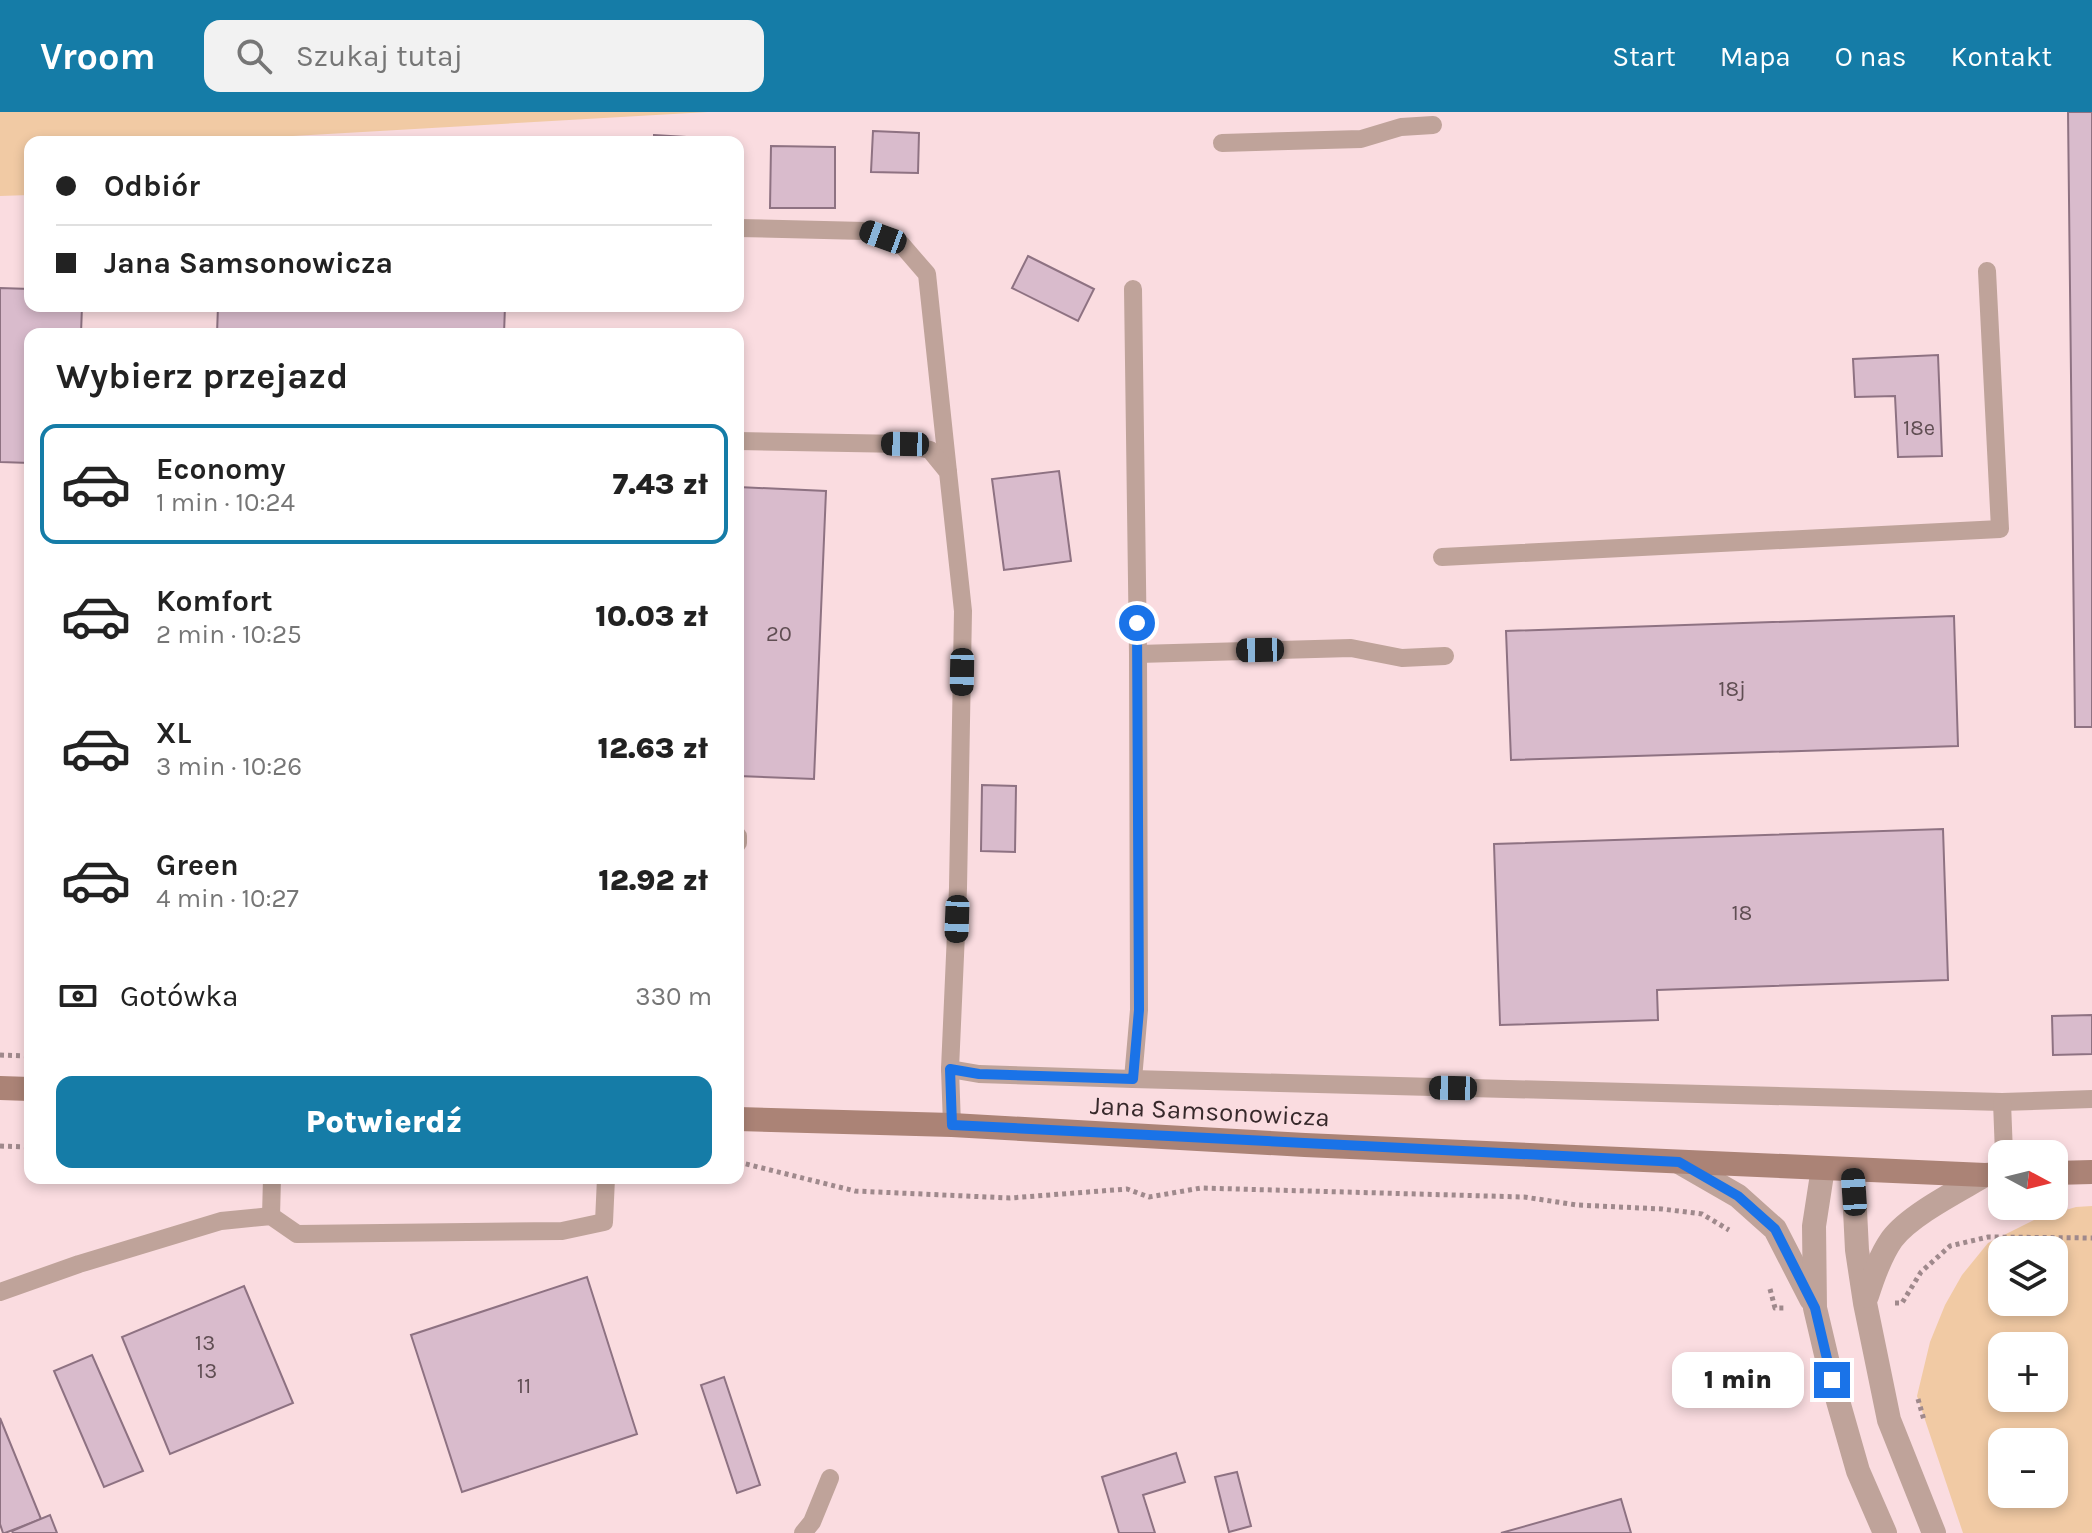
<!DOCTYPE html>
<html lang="pl">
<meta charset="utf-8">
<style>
body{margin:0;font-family:Karla,sans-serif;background:#f2f2f2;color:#222;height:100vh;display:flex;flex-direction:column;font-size:30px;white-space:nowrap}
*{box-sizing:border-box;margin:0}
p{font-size:26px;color:#767676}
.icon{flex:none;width:44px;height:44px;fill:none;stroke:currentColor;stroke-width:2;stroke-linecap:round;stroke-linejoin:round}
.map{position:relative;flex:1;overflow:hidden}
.sheet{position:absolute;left:24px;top:216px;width:720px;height:856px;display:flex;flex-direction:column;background:#fff;border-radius:16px;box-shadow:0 4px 12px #0003}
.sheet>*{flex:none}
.guide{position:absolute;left:24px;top:24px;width:720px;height:176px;border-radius:16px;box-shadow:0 4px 12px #0003;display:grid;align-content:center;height:176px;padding:0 32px;background:#fff}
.needle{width:52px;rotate:97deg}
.tools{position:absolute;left:1988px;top:1028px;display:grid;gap:16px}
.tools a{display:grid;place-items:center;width:80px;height:80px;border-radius:16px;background:#fff;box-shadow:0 4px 12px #0003;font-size:40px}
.end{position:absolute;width:36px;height:36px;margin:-18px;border:10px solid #1a73e8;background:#fff;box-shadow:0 0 0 4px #fff}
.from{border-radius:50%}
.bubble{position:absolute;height:56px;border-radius:16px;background:#fff;box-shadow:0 4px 12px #0003;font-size:26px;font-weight:800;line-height:56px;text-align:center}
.car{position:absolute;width:24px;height:48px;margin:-24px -12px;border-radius:10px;box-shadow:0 0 6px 2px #0007;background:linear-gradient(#222 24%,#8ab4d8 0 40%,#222 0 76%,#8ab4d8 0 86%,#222 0)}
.guide b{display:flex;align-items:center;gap:28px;height:76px;font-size:30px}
.guide b+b{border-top:2px solid #e0e0e0}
.guide i{width:20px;height:20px;background:#222}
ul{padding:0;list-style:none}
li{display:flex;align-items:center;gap:24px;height:120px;margin:0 16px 12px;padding:0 16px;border:4px solid transparent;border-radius:16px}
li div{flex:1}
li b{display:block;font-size:30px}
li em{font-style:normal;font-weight:800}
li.active{border-color:#157ca7}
li>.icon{width:72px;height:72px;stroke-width:1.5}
h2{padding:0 32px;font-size:36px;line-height:96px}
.pay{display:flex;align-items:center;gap:20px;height:88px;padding:0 32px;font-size:30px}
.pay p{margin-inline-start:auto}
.primary-button{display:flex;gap:16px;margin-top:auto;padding:16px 32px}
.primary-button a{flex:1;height:92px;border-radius:16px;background:#157ca7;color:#fff;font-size:32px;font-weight:800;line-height:92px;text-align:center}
header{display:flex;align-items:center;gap:48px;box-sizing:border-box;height:112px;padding:0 40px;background:#157ca7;color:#fff}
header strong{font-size:38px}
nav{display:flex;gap:44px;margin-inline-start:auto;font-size:28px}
.search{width:560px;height:72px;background:#f2f2f2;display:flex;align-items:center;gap:20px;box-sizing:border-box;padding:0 28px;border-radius:16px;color:#767676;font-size:30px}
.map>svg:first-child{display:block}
.green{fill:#f1caa4;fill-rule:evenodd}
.building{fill:#d9bbcc;stroke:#8e7282;stroke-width:2}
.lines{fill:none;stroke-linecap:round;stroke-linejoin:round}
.path{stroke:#9f898c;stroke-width:5;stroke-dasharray:4 4;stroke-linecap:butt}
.service{stroke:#bfa39a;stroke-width:18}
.minor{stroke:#bfa39a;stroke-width:24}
.secondary{stroke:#ab8376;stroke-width:24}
.route{stroke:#1a73e8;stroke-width:10}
.labels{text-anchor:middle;stroke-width:6;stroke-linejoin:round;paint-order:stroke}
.number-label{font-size:22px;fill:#604e53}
.street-label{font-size:26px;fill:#37292b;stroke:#fadce0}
</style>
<header>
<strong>Vroom</strong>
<div class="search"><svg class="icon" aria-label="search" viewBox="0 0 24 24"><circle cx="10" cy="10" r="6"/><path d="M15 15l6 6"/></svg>Szukaj tutaj</div>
<nav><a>Start</a><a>Mapa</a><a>O nas</a><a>Kontakt</a></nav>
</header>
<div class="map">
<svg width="2092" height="1421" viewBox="0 0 2092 1421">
<rect width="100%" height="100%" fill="#fadce0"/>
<g class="green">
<path d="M 0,0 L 708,0 L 188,30 L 30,30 L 30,83 L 0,84 Z"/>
<path d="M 2092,1094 L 2092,1421 L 1963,1421 L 1917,1284 L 1930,1230 L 1945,1193 L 1962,1163 L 1988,1131 L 2038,1106 L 2076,1095 ZM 2002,1138 L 2054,1138 L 2054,1190 L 2002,1190 ZM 2002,1234 L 2054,1234 L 2054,1286 L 2002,1286 ZM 2002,1330 L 2054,1330 L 2054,1382 L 2002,1382 Z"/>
</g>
<g class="building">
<path d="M 2068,0 L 2092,0 L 2092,615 L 2075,615 Z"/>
<path d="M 873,19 L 919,21 L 918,61 L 871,60 Z"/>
<path d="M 654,23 L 718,27 L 718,30 L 654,30 Z"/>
<path d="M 771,34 L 835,35 L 835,96 L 770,96 Z"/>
<path d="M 1028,144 L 1094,177 L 1078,209 L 1012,176 Z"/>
<path d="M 0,176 L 30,177 L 30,194 L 82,194 L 81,222 L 30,222 L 30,351 L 0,350 Z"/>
<path d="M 218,194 L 505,194 L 504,222 L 217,222 Z"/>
<path d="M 1938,243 L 1942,344 L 1898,345 L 1895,284 L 1855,285 L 1853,247 Z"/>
<path d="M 1059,359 L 1071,449 L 1004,458 L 992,367 Z"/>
<path d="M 738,375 L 826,379 L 814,667 L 738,664 Z"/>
<path d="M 1954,504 L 1958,634 L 1511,648 L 1506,519 Z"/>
<path d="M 982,673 L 1016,674 L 1015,740 L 981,739 Z"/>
<path d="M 1943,717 L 1948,868 L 1657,878 L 1658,908 L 1500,913 L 1494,732 Z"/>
<path d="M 2092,903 L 2092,942 L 2053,943 L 2052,904 Z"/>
<path d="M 587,1165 L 637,1322 L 462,1380 L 411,1223 Z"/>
<path d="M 244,1174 L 293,1291 L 170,1342 L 122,1225 Z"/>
<path d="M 92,1243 L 143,1359 L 104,1375 L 54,1259 Z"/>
<path d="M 724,1265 L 760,1373 L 737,1381 L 701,1273 Z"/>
<path d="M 0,1306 L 41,1407 L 5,1421 L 3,1421 L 0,1412 Z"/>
<path d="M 1176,1341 L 1185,1370 L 1143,1383 L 1155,1421 L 1119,1421 L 1102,1365 Z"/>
<path d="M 1237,1360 L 1251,1414 L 1229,1420 L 1215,1365 Z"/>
<path d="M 1621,1387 L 1631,1421 L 1501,1421 Z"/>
<path d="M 50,1403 L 57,1421 L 13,1421 L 12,1419 Z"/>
</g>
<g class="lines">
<g class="path">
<path d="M 0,943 L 30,944"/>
<path d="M 0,1034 L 30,1035"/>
<path d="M 738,1050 L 855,1079 L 1010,1086 L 1127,1077 L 1149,1085 L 1201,1076 L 1524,1085 L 1577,1093 L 1662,1097 L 1702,1102 L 1729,1118"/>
<path d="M 1770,1177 L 1775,1196 L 1785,1196"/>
<path d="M 1895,1191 L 1902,1191 L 1921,1160 L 1950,1134 L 1988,1125 L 2092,1126"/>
<path d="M 1918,1287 L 1924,1308"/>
</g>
<g class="service">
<path d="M 1222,31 L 1361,27 L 1401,15 L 1433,13"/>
<path d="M 738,116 L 865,119 L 901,132 L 927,162 L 948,360"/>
<path d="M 1133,177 L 1138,542 L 1139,898 L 1133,967"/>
<path d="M 738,329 L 905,332 L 930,338 L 948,360 L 963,499 L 958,776 L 950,957 L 952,1013"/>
<path d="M 1442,445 L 2000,417 L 1987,159"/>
<path d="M 1138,542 L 1351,536 L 1402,546 L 1445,544"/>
<path d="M 738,731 L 738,724"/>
<path d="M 950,957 L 979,962 L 1133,967 L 2002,990 L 2092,987"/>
<path d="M 2002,990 L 2004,1042"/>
<path d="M 271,1104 L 272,1066"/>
<path d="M 0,1180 L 79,1152 L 221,1109 L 271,1104 L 297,1122 L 562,1119 L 604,1110 L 606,1066"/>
<path d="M 803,1421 L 812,1410 L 830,1366"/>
</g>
<g class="minor">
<path d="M 1679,1050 L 1738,1084 L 1775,1117 L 1811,1187"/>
<path d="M 1823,1056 L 1814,1114 L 1815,1196 L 1832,1268 L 1858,1359 L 1885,1421"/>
<path d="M 1853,1058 L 1857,1138 L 1865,1191 L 1889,1308 L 1934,1421"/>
<path d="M 1867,1184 C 1873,1165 1880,1144 1892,1127 C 1910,1103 1958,1079 1985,1063"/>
</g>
<g class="secondary">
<path d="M 0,976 L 30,977"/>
<path d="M 738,1007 L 952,1013 L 1305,1033 L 1985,1063 L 2002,1062"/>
<path d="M 2054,1061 L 2092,1060"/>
</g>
</g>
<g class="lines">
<path class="route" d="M 1137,511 L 1139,898 L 1133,967 L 979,962 L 950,957 L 952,1013 L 1679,1050 L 1738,1084 L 1775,1117 L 1815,1196 L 1832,1268"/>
</g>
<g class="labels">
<g class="number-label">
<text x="1919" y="323">18e</text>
<text x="779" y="529">20</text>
<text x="1732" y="584">18j</text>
<text x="1742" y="808">18</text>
<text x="205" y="1238">13</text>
<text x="207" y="1266">13</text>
<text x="524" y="1281">11</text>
</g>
<g class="street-label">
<text transform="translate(1210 999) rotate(3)" y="9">Jana Samsonowicza</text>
</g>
</g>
</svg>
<div class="tools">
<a><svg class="needle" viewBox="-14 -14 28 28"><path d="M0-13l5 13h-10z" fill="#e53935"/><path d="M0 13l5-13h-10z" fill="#767676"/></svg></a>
<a><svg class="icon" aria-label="layers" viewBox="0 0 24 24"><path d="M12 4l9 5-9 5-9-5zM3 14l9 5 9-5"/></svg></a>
<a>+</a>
<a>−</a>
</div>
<i class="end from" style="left:1137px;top:511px"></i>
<i class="end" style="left:1832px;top:1268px"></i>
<div class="bubble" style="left:1672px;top:1240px;width:132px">1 min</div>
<i class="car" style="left:883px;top:125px;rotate:290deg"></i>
<i class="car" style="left:905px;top:332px;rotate:271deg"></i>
<i class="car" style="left:1260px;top:538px;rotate:269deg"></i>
<i class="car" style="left:962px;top:560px;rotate:181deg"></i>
<i class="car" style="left:957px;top:807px;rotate:182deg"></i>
<i class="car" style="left:1453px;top:976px;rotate:271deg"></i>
<i class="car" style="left:1854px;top:1080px;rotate:356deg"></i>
<div class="guide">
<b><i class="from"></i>Odbiór</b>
<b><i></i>Jana Samsonowicza</b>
</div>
<section class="sheet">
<h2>Wybierz przejazd</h2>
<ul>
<li class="active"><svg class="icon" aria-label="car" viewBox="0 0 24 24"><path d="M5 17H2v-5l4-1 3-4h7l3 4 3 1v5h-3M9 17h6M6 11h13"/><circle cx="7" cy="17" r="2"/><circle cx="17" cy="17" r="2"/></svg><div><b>Economy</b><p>1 min · 10:24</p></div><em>7.43 zł</em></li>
<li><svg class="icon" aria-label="car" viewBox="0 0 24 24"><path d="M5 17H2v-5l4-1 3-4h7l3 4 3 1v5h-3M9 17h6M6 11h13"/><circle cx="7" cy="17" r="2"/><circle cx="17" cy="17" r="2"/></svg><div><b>Komfort</b><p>2 min · 10:25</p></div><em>10.03 zł</em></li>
<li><svg class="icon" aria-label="car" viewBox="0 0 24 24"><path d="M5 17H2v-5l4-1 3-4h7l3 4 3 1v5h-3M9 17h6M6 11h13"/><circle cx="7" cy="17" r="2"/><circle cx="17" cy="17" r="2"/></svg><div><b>XL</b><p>3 min · 10:26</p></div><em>12.63 zł</em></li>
<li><svg class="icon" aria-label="car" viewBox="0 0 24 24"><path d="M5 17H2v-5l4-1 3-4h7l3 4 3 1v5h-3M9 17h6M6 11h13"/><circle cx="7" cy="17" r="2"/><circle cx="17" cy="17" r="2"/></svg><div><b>Green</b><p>4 min · 10:27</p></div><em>12.92 zł</em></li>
</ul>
<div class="pay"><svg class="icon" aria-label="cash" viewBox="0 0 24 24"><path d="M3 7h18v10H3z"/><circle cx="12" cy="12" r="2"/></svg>Gotówka<p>330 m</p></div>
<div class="primary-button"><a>Potwierdź</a></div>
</section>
</div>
